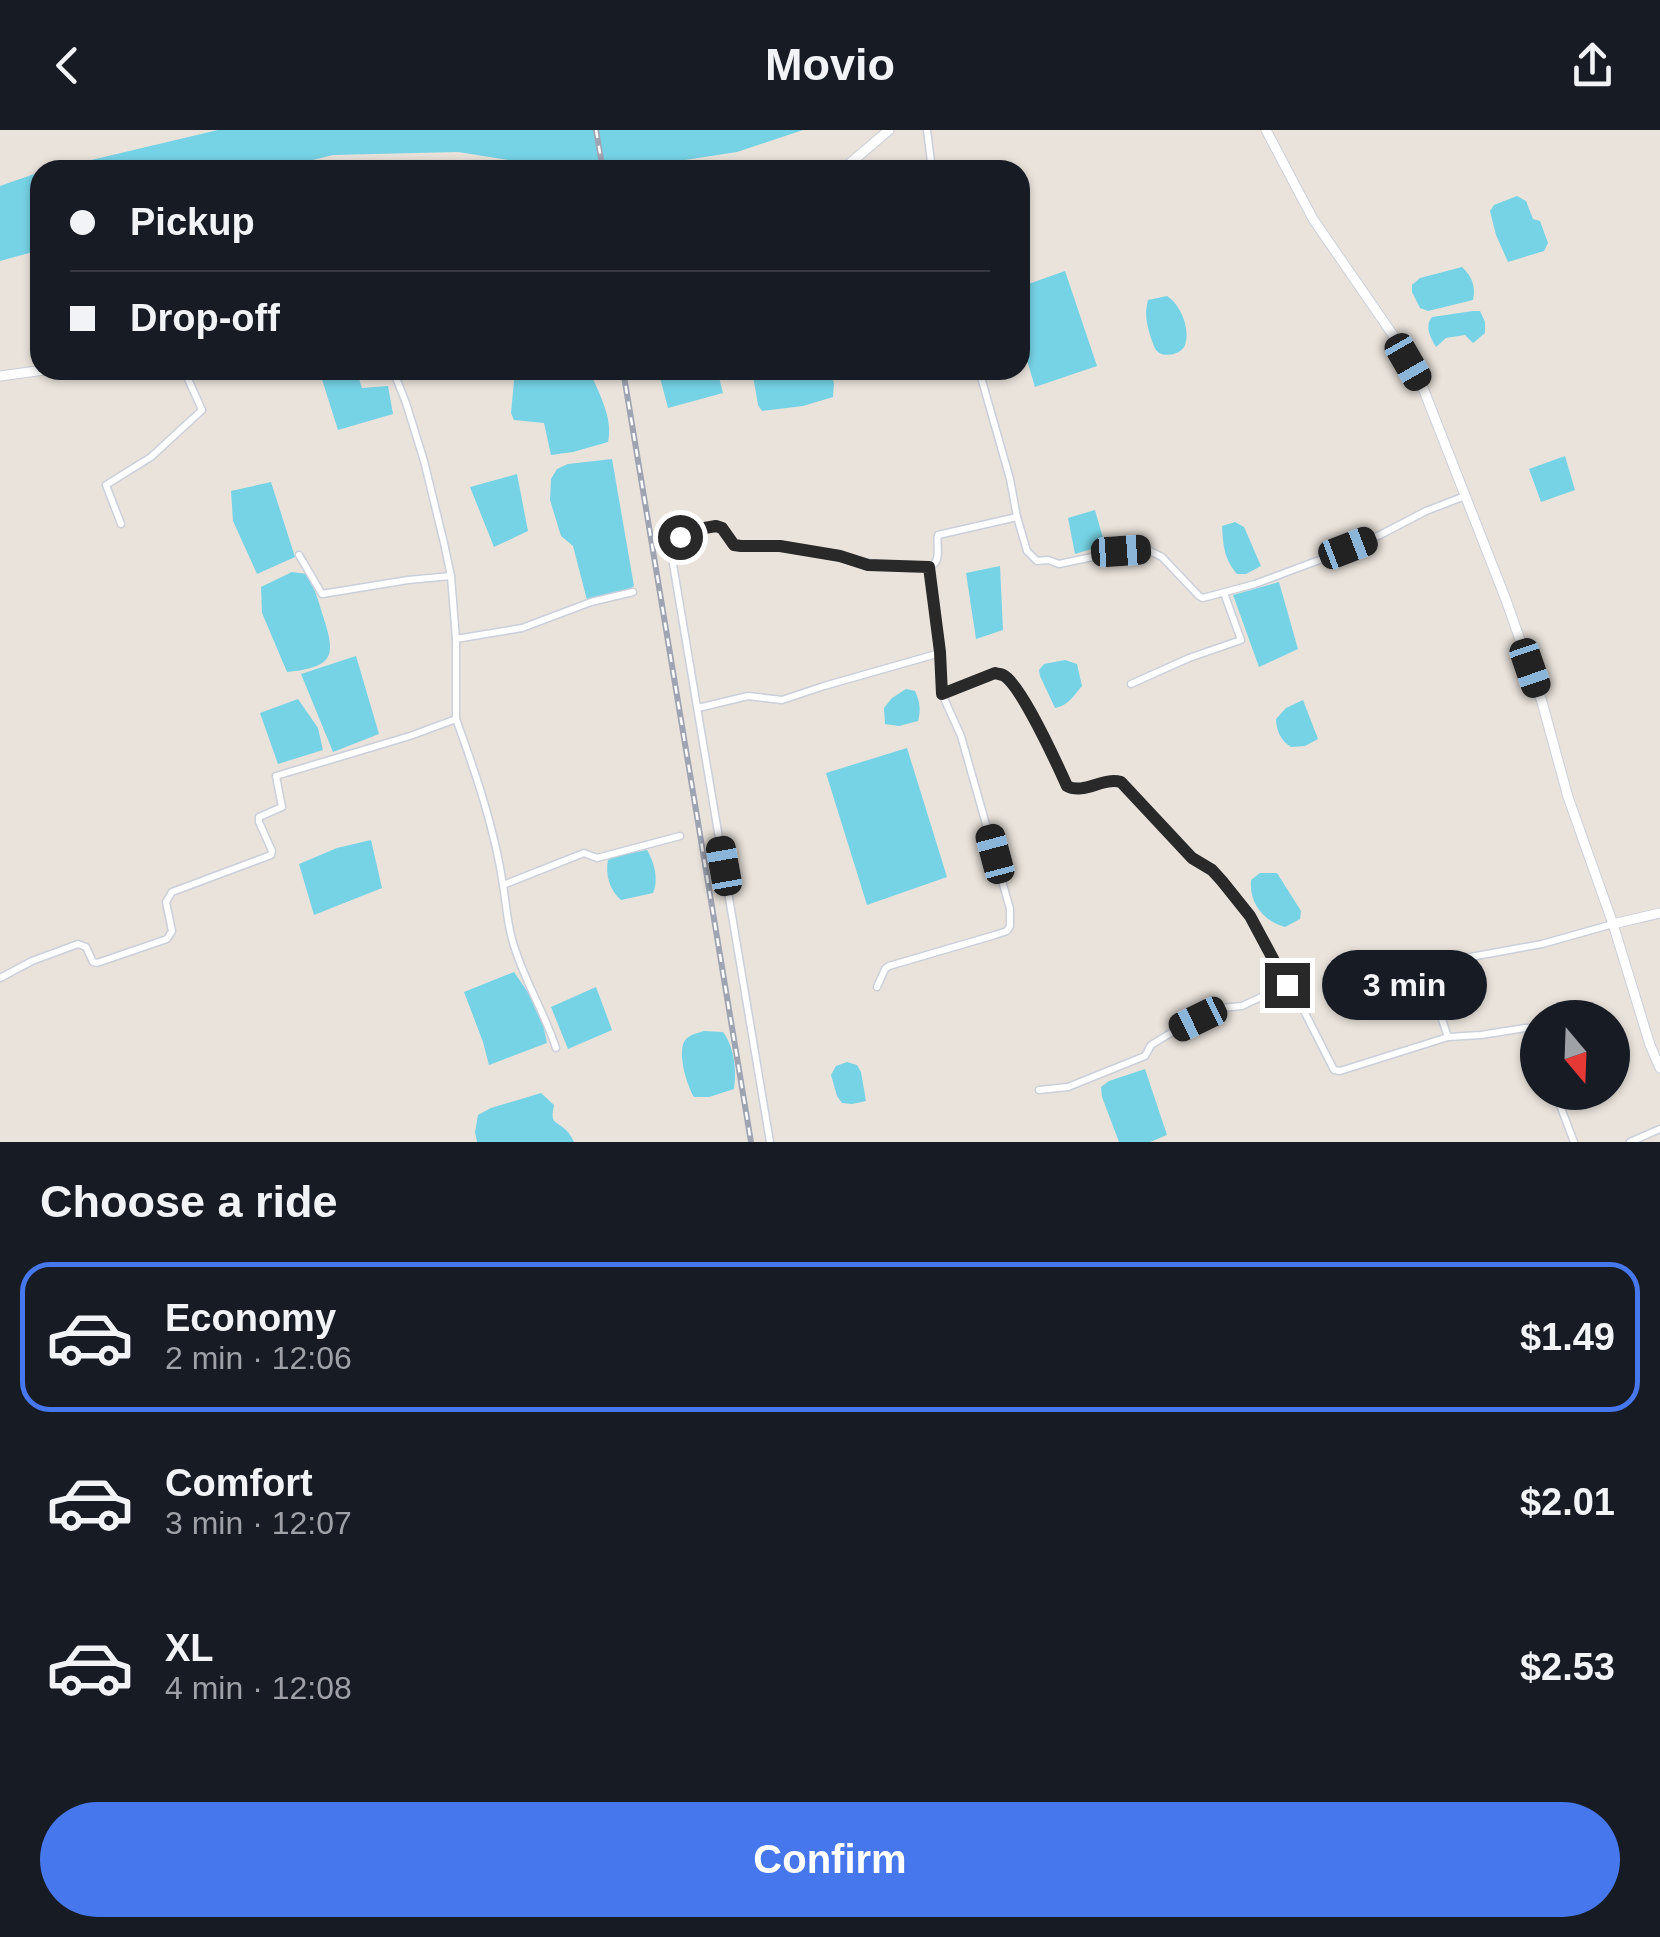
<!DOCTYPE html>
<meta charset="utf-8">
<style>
body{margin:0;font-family:Helvetica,sans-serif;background:#242831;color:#f1f3f6;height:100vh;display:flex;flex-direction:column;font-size:38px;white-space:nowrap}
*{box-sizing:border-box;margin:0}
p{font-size:32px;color:#9ea1a6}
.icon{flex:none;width:55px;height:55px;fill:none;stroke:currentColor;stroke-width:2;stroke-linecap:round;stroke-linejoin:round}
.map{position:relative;height:1012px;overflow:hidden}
.panel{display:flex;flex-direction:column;background:#171b24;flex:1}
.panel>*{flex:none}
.banner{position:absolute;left:30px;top:30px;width:1000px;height:220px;border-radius:30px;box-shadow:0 2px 8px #0004;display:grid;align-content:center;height:220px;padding:0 40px;background:#171b24}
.needle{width:65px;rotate:161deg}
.controls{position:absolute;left:1520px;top:870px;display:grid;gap:20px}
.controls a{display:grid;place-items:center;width:110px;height:110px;border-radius:50%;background:#171b24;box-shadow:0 2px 8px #0004;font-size:50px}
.end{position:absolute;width:45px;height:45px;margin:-22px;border:12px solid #292929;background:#fff;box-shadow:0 0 0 5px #fff}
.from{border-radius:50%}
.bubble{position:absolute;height:70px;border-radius:35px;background:#171b24;box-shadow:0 2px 8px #0004;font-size:32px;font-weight:800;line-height:70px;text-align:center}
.car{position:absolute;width:30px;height:60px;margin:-30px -15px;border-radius:12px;box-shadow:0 0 8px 2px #0007;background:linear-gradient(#222 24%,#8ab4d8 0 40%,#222 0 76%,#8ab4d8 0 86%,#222 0)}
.banner b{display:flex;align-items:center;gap:35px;height:95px;font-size:38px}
.banner b+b{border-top:2px solid #363941}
.banner i{width:25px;height:25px;background:#f1f3f6}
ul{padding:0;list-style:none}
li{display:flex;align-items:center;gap:30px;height:150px;margin:0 20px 15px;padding:0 20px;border:5px solid transparent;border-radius:30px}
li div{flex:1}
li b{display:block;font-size:38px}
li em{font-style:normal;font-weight:800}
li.selected{border-color:#4777ec}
li>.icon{width:90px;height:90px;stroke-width:1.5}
h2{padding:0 40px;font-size:45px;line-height:120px}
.cta{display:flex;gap:20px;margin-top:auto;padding:20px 40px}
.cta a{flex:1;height:115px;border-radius:60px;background:#4777ec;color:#fff;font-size:40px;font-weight:800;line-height:115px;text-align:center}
header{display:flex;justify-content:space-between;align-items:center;height:130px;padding:0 40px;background:#171b24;font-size:45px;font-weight:800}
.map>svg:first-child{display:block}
.water{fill:#76d3e5}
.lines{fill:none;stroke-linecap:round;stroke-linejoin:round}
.street-casing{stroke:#cacfda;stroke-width:9}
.secondary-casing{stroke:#cacfda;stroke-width:11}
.street{stroke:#fff;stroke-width:6}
.secondary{stroke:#fff;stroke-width:9}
.rail-casing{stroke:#9fa4b2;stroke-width:6}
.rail{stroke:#fff;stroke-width:2.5;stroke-dasharray:8;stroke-linecap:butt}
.route{stroke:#292929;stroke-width:12}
</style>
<header><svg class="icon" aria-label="back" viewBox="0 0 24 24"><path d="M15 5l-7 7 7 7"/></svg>Movio<svg class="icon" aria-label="share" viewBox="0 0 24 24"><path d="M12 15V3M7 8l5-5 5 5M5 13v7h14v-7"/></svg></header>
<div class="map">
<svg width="1660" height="1012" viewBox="0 0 1660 1012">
<rect width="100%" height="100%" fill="#eae3dc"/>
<g class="water">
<path d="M 218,0 L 803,0 L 737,22 L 659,34 L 571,40 L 458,22 L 333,25 L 272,40 L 49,40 Z"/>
<path d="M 40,42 L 40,120 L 0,131 L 0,56 Z"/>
<path d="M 1517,66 L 1526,71 L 1533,89 L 1540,91 L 1548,113 L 1544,121 L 1508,132 L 1496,105 L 1490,81 L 1494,75 Z"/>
<path d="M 1462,137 C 1472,146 1476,157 1473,170 L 1428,181 L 1420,178 L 1412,162 L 1412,155 L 1420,148 Z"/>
<path d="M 1065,141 L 1097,236 L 1035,257 L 1020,207 L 1020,157 Z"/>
<path d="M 1167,166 C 1180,174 1191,199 1185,215 C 1182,224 1165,228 1158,222 C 1154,219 1153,213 1151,208 C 1147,195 1144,184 1148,170 Z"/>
<path d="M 1473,181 L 1480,181 L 1485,192 L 1485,203 L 1473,213 L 1465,205 L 1446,208 L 1436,217 C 1431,208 1424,197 1432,187 Z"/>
<path d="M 319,240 L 356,240 L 362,258 L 388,256 L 393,284 L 338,300 Z"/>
<path d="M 515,240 L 589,240 C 598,261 614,289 608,312 L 573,322 L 551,325 L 544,293 L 514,290 L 511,283 Z"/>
<path d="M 658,240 L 717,240 L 723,263 L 668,278 Z"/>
<path d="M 752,240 L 830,240 L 834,253 L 833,267 L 803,276 L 762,281 L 758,275 Z"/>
<path d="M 1565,326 L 1575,360 L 1541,372 L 1529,339 Z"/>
<path d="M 612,329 L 634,456 L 628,460 L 587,470 L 573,416 L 561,406 L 550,370 L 551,349 L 557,339 L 568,334 Z"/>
<path d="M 517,344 L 528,401 L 494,417 L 470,357 Z"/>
<path d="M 271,352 L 295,427 L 257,444 L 233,391 L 231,361 Z"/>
<path d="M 1095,380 L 1105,415 L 1075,424 L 1068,388 Z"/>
<path d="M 1235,392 L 1244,397 L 1261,436 L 1246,444 L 1237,444 C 1224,429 1223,415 1222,396 Z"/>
<path d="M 1000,436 L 1003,500 L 976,509 L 966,443 Z"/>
<path d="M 292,442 L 307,444 C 314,457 318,469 322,483 C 336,525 336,537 287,542 L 262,483 L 261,457 Z"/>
<path d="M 1279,452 L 1298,519 L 1259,537 L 1233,465 Z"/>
<path d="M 356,526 L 379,604 L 333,622 L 301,544 Z"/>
<path d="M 1065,530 L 1077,534 L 1082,556 C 1074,565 1068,576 1055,578 L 1040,546 L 1039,540 L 1044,534 Z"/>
<path d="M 906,559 L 915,561 C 920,572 921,580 918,591 L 899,596 L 885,594 L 884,578 L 892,568 Z"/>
<path d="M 298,569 L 318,598 L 323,620 L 278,634 L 260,583 Z"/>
<path d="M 1303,570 L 1318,609 L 1305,616 L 1291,617 C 1281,611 1276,600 1276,589 L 1286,578 Z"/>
<path d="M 907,618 L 947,747 L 867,775 L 826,643 Z"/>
<path d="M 371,710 L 382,758 L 314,785 L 299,734 L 337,718 Z"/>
<path d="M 647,720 C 654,732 659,749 653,763 L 621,770 C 610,761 605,745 608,730 L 615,726 Z"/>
<path d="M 1260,743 L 1277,743 L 1301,781 L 1300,789 L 1285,797 C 1263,791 1249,773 1251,750 Z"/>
<path d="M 514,842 L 540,880 L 547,913 L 489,935 L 483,912 L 464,862 Z"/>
<path d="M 596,857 L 612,900 L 568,919 L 551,877 Z"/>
<path d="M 704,901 L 723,902 C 734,916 737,941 734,959 L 709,967 L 694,967 C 687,956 675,918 687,908 C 692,904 698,903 704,901 Z"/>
<path d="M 847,932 L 857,935 L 861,942 L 866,971 L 852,974 L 842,973 L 837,966 L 831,945 L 836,936 Z"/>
<path d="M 1145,939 L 1167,1005 L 1150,1012 L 1119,1012 L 1102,967 L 1101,957 L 1109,951 Z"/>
<path d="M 541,963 L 554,975 C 550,996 555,989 567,1001 C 570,1004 572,1008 574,1012 L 477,1012 L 475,1002 L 478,985 L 491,978 Z"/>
</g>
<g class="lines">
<defs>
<g id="street">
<path d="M 927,0 L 932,40"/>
<path d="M 393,240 L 406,273 L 424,331 L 444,413 L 451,446 L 456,509"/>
<path d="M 1017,387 L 1027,421 L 1037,431 L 1048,430 L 1059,434 L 1121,421 L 1146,419 L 1162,427 L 1199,466 L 1203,468 L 1255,454 L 1330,426 L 1380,405 L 1426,381 L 1465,366"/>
<path d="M 121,394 L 106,355 L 151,327 L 202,280 L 184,240"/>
<path d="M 299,425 L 322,464 L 408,450 L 451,446"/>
<path d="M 1131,554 L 1189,528 L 1241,510 L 1224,463"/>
<path d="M 942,564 L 995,543 C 1021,549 1056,631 1067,656 L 1072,660 C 1088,659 1104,647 1121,653 L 1193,727 L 1212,740 L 1222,751 L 1249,786 L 1287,855 L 1301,875 L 1334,940 L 1340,941 L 1448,907"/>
<path d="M 698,578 L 748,566 L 782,570 L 824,556 L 940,523"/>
<path d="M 456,589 C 475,641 495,700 503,755 C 506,773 507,791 512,809 C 522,847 544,881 556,918"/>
<path d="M 503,755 L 584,723 L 597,728 L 680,706"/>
<path d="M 0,848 L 32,831 L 78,814 L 86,817 L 93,832 L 97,833 L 167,809 L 172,801 L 166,772 L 172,762 L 271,725 L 272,721 L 259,692 L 259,687 L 282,677 L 276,646 L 410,606 L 456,589 L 456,509 L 522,498 L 591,472 L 633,462"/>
<path d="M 877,857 L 885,839 L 889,836 L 995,805 L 1007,801 L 1010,796 L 1010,779 L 961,606 L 942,564 L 940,523 L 929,437"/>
<path d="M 1538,909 L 1531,898 L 1525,898 L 1481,905 L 1448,907 L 1426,842 L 1428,838 L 1465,828 L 1542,814 L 1613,794"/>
<path d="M 1039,960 L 1068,957 L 1145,926 L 1151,915 L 1179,898 L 1221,878 L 1242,876 L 1287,855"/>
<path d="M 1555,962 L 1574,1012"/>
<path d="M 770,1012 L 672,428 C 673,423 673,415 676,411 C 681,405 708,394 716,396 C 723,398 729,410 734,415 L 741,416 C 757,416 773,414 788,417 C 811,421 920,448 934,434 C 941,428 936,412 938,405 L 1017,387 L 1010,349 L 979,240"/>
<path d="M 1630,1012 L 1660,999"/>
</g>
<g id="secondary">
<path d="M 1266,0 L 1313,89 L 1393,205 L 1423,258 L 1506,470 L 1542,572 L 1568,667 L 1613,794 L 1650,915 L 1660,938"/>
<path d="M 842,40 L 889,0"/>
<path d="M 0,246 L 44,240"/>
<path d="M 1613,794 L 1660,783"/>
</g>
</defs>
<use href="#street" class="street-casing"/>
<use href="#secondary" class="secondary-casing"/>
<use href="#street" class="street"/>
<use href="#secondary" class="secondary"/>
<defs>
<g id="rail">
<path d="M 596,0 L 603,40"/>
<path d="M 623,240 L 751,1012"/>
</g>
</defs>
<use href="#rail" class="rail-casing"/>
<use href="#rail" class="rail"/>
</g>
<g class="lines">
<path class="route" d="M 680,407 L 699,399 L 716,396 L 722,398 L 734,415 L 741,416 L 780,416 L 840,426 L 868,435 L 929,437 L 940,522 L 942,564 L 995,543 C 998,544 1000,544 1003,545 C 1020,553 1058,636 1067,656 C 1084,665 1102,647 1121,652 L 1192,728 L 1212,740 L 1222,751 L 1250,786 L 1287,855"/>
</g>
</svg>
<div class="controls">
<a><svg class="needle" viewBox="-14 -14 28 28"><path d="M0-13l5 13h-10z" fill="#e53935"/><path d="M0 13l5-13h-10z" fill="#9ea1a6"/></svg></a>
</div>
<i class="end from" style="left:680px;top:407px"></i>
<i class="end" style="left:1287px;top:855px"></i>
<div class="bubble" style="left:1322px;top:820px;width:165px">3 min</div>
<i class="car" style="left:1408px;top:232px;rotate:150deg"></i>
<i class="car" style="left:1348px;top:418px;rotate:69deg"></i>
<i class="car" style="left:1121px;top:421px;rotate:86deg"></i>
<i class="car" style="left:1530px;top:538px;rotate:161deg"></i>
<i class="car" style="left:995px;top:724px;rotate:345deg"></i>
<i class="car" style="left:724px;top:736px;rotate:350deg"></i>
<i class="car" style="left:1198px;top:889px;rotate:244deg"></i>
<div class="banner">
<b><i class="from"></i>Pickup</b>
<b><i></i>Drop-off</b>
</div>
</div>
<section class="panel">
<h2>Choose a ride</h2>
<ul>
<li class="selected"><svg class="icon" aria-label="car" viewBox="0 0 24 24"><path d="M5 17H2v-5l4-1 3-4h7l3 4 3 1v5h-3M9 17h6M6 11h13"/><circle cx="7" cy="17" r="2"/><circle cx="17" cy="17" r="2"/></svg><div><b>Economy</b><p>2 min · 12:06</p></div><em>$1.49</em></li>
<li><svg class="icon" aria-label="car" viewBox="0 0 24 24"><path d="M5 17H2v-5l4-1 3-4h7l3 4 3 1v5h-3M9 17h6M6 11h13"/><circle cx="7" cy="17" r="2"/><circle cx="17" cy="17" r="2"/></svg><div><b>Comfort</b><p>3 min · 12:07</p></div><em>$2.01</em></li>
<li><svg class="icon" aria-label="car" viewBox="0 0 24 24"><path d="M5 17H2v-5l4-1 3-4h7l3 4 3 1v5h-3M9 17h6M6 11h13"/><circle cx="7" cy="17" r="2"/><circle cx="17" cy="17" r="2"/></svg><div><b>XL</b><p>4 min · 12:08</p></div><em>$2.53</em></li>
</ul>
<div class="cta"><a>Confirm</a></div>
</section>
